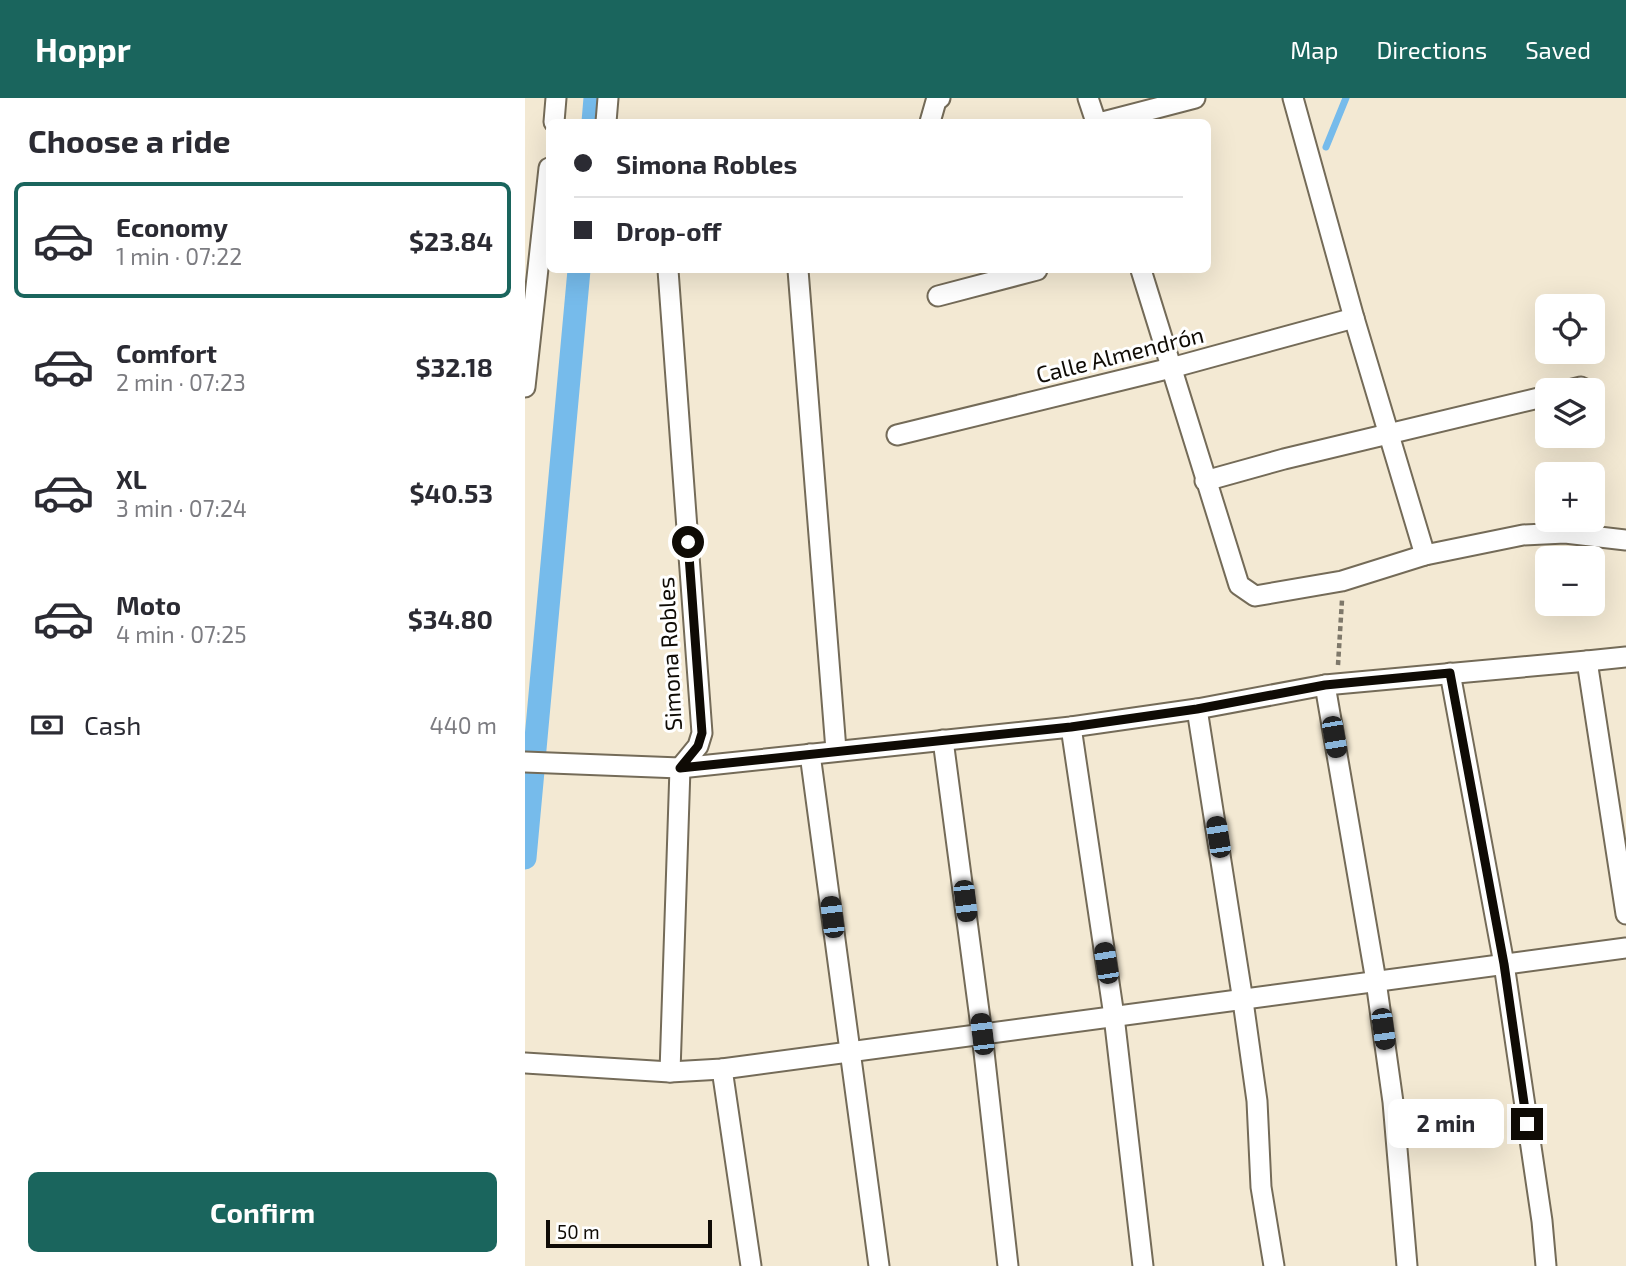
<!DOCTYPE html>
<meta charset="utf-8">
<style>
body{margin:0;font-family:"Exo 2",sans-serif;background:#f2f2f3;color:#2b2b33;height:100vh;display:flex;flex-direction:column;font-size:26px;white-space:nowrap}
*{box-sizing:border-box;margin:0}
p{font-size:23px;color:#7c7c81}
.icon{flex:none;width:38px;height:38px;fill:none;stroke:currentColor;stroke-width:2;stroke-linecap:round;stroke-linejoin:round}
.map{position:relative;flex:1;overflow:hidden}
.drawer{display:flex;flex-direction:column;background:#fff;width:525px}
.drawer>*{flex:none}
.guide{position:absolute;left:21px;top:21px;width:665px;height:154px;border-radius:10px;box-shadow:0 7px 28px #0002;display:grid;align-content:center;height:154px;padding:0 28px;background:#fff}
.controls{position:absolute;left:1010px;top:196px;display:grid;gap:14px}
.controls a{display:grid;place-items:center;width:70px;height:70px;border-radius:10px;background:#fff;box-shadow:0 7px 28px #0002;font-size:35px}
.scale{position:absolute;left:21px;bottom:18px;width:166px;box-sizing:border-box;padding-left:7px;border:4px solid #0f0b05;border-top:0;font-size:19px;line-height:24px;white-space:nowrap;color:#0f0b05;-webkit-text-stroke:5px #fff;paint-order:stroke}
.end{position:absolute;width:32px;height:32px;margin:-16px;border:9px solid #0f0b05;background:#fff;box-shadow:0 0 0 4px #fff}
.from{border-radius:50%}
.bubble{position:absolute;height:49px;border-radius:10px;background:#fff;box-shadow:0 7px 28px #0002;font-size:23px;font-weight:700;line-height:49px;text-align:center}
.car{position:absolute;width:21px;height:42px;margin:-21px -10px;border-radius:9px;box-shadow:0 0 5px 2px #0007;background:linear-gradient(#222 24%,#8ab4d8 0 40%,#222 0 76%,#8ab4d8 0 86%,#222 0)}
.guide b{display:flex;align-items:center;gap:24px;height:66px;font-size:26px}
.guide b+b{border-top:2px solid #e1e1e2}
.guide i{width:18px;height:18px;background:#2b2b33}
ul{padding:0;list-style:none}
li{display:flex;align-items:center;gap:21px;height:116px;margin:0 14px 10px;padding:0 14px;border:4px solid transparent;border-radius:10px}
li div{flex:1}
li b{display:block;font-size:26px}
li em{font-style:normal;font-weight:700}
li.active{border-color:#1a655d}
li>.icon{width:63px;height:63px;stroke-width:1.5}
h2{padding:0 28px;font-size:32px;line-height:84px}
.pay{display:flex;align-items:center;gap:18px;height:77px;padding:0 28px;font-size:26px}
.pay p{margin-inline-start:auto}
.primary-button{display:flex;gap:14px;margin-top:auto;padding:14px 28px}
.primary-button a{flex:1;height:80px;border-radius:10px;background:#1a655d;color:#fff;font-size:28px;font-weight:700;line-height:80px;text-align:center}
header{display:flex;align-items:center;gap:42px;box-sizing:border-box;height:98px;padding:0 35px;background:#1a655d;color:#fff}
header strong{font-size:33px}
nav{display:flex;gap:38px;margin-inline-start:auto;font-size:24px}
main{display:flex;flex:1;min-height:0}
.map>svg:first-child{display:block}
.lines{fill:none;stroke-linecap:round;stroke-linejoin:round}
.stream{stroke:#76bbeb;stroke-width:7}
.canal{stroke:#76bbeb;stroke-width:23}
.minor-casing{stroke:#746b58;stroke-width:23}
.path{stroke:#7e786a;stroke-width:4.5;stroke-dasharray:5 3.5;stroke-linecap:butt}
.minor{stroke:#fff;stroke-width:19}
.route{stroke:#0f0b05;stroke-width:9}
.labels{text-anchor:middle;stroke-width:6;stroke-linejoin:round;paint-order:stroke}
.street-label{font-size:23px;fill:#0f0b05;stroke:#fff}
</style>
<header>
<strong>Hoppr</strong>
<nav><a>Map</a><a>Directions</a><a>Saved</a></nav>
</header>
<main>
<section class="drawer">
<h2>Choose a ride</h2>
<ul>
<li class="active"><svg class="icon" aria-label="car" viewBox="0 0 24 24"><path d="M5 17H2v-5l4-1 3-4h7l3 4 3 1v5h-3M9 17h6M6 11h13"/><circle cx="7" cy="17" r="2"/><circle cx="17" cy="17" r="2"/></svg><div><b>Economy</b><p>1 min · 07:22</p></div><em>$23.84</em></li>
<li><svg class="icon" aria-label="car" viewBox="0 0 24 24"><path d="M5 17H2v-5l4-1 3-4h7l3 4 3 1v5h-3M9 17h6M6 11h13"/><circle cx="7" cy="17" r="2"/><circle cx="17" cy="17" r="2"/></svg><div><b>Comfort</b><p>2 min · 07:23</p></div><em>$32.18</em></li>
<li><svg class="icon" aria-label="car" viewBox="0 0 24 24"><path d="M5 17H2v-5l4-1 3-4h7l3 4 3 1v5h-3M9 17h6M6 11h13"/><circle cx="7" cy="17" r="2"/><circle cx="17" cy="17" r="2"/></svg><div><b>XL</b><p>3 min · 07:24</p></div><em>$40.53</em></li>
<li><svg class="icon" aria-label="car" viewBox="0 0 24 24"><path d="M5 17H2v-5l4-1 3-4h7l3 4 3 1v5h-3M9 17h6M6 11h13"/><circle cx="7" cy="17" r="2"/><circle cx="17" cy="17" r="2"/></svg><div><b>Moto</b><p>4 min · 07:25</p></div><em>$34.80</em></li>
</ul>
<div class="pay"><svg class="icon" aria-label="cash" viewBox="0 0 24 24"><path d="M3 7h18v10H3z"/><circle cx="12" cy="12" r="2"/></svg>Cash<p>440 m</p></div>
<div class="primary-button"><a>Confirm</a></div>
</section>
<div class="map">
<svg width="1101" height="1168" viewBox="0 0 1101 1168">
<rect width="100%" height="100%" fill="#f3e9d3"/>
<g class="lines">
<path class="stream" d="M 801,49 L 821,0"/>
<g class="canal">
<path d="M 68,24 L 70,0"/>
<path d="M 0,760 L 54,172"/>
</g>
<defs>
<g id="minor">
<path d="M 563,0 L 571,24"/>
<path d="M 768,0 L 829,220 L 900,457"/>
<path d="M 29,24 L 31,0"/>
<path d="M 81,24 L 83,0"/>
<path d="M 405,24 L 411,3 L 415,0"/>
<path d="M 578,24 L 670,0"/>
<path d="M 143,172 L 177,635 L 173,648 L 155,670 L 145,974"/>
<path d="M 273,172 L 311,652"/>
<path d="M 616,172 L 714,487 L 730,498 L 817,483 L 900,457 L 998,437 L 1040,435 L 1101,442"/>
<path d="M 413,198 L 512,172"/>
<path d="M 0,289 L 24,70"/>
<path d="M 1044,292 L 1056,289"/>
<path d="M 372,337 L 646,270 L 829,220"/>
<path d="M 680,383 L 759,361 L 1022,298"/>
<path d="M 1101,559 L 1062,563 L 1101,816"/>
<path d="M 925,575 L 979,866 L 1017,1123 L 1021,1168"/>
<path d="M 800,587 L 851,883 L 868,1004 L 882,1168"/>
<path d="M 672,611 L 718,903 L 732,1003 L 736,1089 L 749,1168"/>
<path d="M 546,629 L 589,918 L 618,1168"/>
<path d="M 418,642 L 457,936 L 483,1168"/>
<path d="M 285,656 L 354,1168"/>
<path d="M 0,664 L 155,670 L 546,629 L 672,611 L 800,587 L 1062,563"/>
<path d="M 0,965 L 145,974 L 197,971 L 1101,850"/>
<path d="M 197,971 L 226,1168"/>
</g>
</defs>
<use href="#minor" class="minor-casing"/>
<path class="path" d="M 813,567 L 817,502"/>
<use href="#minor" class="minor"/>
</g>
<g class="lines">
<path class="route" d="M 163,444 L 177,635 L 173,648 L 155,670 L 546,629 L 672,611 L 800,587 L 925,575 L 979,866 L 1002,1026"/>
</g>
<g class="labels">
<g class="street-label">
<text transform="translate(595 257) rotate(-14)" y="8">Calle Almendrón</text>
<text transform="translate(145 556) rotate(-93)" y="8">Simona Robles</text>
</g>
</g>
</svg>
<div class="controls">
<a><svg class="icon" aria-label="locate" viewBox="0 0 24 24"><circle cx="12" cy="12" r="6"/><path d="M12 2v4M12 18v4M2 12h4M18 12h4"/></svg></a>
<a><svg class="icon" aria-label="layers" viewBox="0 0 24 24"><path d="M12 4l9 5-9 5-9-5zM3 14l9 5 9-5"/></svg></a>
<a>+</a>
<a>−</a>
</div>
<div class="scale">50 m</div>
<i class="end from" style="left:163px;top:444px"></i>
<i class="end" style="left:1002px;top:1026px"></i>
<div class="bubble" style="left:863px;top:1001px;width:116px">2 min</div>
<i class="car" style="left:809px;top:639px;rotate:170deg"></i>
<i class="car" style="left:693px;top:739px;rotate:351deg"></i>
<i class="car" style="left:440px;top:803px;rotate:173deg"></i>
<i class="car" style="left:307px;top:819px;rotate:353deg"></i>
<i class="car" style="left:581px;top:865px;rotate:351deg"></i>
<i class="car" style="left:858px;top:931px;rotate:172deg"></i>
<i class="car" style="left:457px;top:936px;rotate:353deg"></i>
<div class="guide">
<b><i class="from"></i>Simona Robles</b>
<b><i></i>Drop-off</b>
</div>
</div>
</main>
